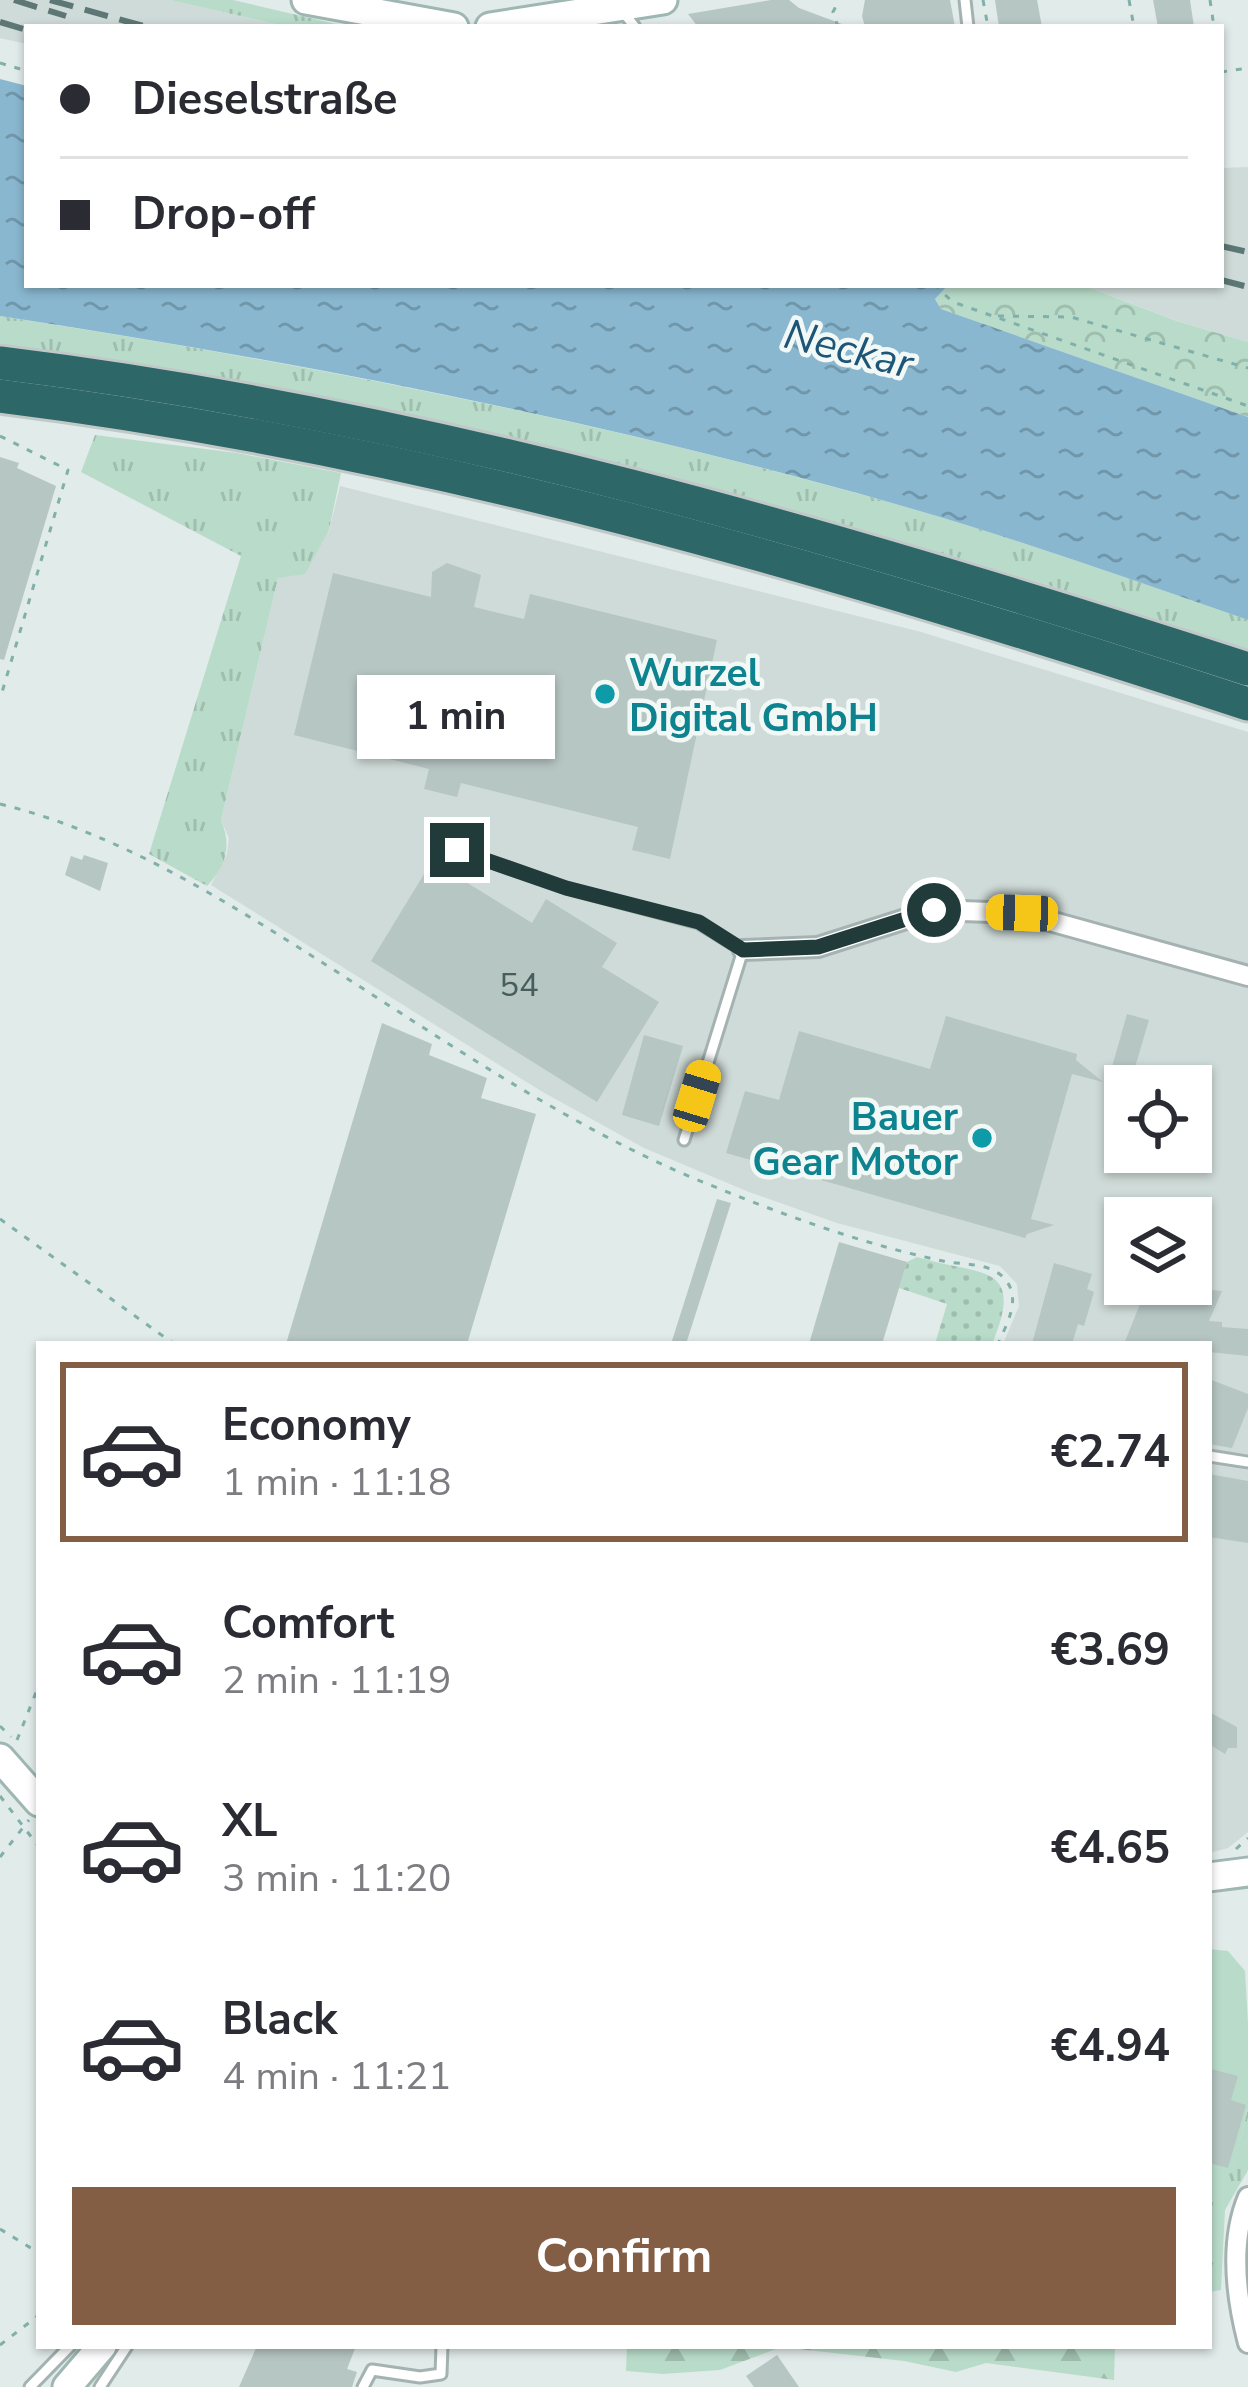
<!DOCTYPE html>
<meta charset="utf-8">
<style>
body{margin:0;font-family:"Nunito Sans",sans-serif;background:#f7f7f7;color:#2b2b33;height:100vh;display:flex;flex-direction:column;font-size:45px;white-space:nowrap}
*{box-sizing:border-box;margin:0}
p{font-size:39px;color:#7c7c81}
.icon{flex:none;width:66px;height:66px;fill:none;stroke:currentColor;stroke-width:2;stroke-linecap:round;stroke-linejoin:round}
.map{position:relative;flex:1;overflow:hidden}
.side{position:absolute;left:36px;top:1341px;width:1176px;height:1008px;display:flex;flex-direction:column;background:#fff;border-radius:0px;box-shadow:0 3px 9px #0004}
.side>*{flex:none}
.hud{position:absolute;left:24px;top:24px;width:1200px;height:264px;border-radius:0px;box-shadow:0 3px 9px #0004;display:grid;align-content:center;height:264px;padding:0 36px;background:#fff}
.fabs{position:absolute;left:1104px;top:1065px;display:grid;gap:24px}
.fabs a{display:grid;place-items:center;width:108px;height:108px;border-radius:0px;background:#fff;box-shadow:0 3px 9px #0004;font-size:60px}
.end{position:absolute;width:54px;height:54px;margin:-27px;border:15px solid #213b3a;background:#fff;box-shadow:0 0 0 6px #fff}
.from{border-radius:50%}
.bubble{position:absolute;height:84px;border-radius:0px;background:#fff;box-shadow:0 3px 9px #0004;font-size:39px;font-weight:700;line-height:84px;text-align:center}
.car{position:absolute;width:36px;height:72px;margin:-36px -18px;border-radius:15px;box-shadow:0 0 9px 3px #0007;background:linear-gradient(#f5c518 24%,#345 0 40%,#f5c518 0 76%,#345 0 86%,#f5c518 0)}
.hud b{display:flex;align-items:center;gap:42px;height:114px;font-size:45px}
.hud b+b{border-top:3px solid #e1e1e2}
.hud i{width:30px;height:30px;background:#2b2b33}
ul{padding:21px 0 0;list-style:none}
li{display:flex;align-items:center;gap:36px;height:180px;margin:0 24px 18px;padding:0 12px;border:6px solid transparent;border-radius:0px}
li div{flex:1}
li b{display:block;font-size:45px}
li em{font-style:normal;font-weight:700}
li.current{border-color:#845e44}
li>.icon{width:108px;height:108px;stroke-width:1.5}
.primary-button{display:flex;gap:24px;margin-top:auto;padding:24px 36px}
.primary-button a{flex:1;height:138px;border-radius:0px;background:#845e44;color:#fff;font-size:48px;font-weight:700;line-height:138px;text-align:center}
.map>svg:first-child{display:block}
.built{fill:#cfdbd8;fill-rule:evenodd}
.grass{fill:url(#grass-tufts)}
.forest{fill:url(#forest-firs)}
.park{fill:url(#park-crowns)}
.garden{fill:url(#garden-dots)}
.pitch{fill:#b9dcca}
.water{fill:url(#water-ripples)}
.building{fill:#b6c6c2}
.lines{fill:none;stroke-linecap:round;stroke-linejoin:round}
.lane-casing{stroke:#a4b3b1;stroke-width:15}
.street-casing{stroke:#a4b3b1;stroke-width:24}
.secondary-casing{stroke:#9fb7b3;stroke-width:33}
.highway-casing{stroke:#c1c8c8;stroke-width:39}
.path{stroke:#81afaa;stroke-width:3;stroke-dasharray:6 9;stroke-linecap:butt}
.lane{stroke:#fff;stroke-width:9}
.street{stroke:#fff;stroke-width:18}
.secondary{stroke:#fff;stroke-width:27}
.highway{stroke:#2d6767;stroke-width:33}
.rail{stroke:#5c7775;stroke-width:6;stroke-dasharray:24 12;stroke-linecap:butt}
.route{stroke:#213b3a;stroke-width:15}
.culture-dot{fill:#0f9aa8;stroke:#f1f8f6;stroke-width:4.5}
.labels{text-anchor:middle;stroke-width:9;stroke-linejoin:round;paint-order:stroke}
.number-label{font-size:33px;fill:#465e5c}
.culture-label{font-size:39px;font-weight:bold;fill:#0d838f;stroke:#f1f8f6;text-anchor:start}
.water-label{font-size:42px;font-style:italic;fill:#1c5577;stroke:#f1f8f6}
</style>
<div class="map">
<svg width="1248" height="2387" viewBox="0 0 1248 2387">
<defs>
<pattern id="grass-tufts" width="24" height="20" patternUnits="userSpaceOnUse" patternTransform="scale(3)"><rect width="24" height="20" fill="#b9dcca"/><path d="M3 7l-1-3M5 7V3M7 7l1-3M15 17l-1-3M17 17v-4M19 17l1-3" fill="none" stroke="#9fbeae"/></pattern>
<pattern id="forest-firs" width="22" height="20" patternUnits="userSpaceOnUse" patternTransform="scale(3)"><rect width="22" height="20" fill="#b9dcca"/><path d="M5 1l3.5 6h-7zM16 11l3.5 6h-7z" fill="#9fbeae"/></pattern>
<pattern id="park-crowns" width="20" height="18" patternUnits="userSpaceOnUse" patternTransform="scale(3)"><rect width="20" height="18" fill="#b9dcca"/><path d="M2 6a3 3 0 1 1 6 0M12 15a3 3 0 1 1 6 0" fill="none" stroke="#9fbeae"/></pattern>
<pattern id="garden-dots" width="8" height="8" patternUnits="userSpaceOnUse" patternTransform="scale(3)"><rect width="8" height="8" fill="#b9dcca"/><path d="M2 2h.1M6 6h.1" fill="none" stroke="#9fbeae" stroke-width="1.8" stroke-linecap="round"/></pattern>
<pattern id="water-ripples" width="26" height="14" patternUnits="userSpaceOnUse" patternTransform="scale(3)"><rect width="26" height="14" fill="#89b7d0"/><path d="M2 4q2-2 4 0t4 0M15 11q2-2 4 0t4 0" fill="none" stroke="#7096aa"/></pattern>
</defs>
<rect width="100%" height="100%" fill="#e1ebe9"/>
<g class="built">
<path d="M 0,0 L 170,0 L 289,27 L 27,27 L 27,44 L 0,38 Z"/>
<path d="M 1248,167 L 1248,342 L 1178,321 L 1082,285 L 1221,285 L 1221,168 Z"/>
<path d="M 340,486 L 921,632 L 1248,732 L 1248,1454 L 1209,1450 L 1209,1344 L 1003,1344 L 1019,1306 L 1017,1284 L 1000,1266 L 837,1223 L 749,1192 L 644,1148 L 541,1091 L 211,885 L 227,854 L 229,838 L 221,820 L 278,578 L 329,531 ZM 1125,1086 L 1191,1086 L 1191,1152 L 1125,1152 ZM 1125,1218 L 1191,1218 L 1191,1284 L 1125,1284 Z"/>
<path d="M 1209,1464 L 1248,1470 L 1248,1832 L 1228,1848 L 1209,1853 Z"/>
</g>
<g class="grass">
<path d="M 170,0 L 233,0 L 349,27 L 289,27 Z"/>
<path d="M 0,316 C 301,363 599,420 892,503 C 1012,537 1131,579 1248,620 L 1248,649 C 841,515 426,401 0,344 Z"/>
<path d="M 95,435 L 237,453 L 341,473 L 329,530 L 305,574 L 278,578 L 221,820 C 232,846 226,866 207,886 L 149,854 L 241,556 L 81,472 Z"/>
<path d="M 1248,2109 L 1248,2170 L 1225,2210 L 1221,2290 L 1209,2292 L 1209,2168 L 1231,2173 Z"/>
</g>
<path class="forest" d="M 627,2346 L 1115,2346 L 1114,2380 L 986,2363 L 956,2372 L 904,2361 L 781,2347 L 720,2370 L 663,2374 L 626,2371 Z"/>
<path class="park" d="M 948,285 L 1082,285 L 1177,321 L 1248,342 L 1248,417 L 941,309 L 935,299 Z"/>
<path class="garden" d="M 917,1257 C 978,1276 1027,1261 992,1344 L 935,1344 L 947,1304 L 899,1288 L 907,1262 Z"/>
<path class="pitch" d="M 1209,1949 L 1228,1951 L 1245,1971 L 1248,2023 L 1248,2109 L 1231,2174 L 1209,2168 Z"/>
<path class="water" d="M 0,79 L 27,86 L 27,285 L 948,285 L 935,299 L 941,309 L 1248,417 L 1248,620 C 1130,579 1012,537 892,503 C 599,420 301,362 0,316 Z"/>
<g class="building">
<path d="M 771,0 L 789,0 L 799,8 L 850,27 L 698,27 L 688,14 Z"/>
<path d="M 865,0 L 950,0 L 955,27 L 865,27 L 862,16 Z"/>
<path d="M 995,0 L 1037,0 L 1042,27 L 999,27 Z"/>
<path d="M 1153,0 L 1190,0 L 1194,27 L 1158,27 Z"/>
<path d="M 0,457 L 19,463 L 17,468 L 56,486 L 4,660 L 0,659 Z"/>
<path d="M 447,563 L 481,575 L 474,607 L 524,619 L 530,594 L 717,640 L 670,859 L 632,850 L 638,827 L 461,783 L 457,797 L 424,789 L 429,769 L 294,735 L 333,573 L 431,597 L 432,572 Z"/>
<path d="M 84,855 L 108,863 L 100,891 L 65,875 L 71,856 L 82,860 Z"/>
<path d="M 432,861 L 532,923 L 546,899 L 617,943 L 602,967 L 659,1002 L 597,1102 L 371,961 Z"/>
<path d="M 1127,1014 L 1149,1020 L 1133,1074 L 1112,1067 Z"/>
<path d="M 946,1016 L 1077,1054 L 1076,1060 L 1103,1082 L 1072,1074 L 1031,1219 L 1054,1225 L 1027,1234 L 1025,1238 L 726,1153 L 745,1091 L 779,1100 L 799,1031 L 930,1069 Z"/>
<path d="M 382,1023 L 432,1044 L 429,1055 L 487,1078 L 481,1098 L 536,1114 L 467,1344 L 286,1344 Z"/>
<path d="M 644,1035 L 683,1046 L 659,1126 L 622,1115 Z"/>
<path d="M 717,1199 L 731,1203 L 686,1344 L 671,1344 Z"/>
<path d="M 839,1242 L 907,1262 L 882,1344 L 809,1344 Z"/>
<path d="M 1054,1263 L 1092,1274 L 1087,1289 L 1094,1292 L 1084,1326 L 1078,1324 L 1072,1344 L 1032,1344 Z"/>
<path d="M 1148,1284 L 1222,1291 L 1209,1321 L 1222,1322 L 1222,1327 L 1248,1329 L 1248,1356 L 1209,1352 L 1209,1344 L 1124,1344 Z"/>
<path d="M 1209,1379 L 1248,1394 L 1248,1408 L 1232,1448 L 1209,1444 Z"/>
<path d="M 1209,1474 L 1248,1481 L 1248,1543 L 1209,1537 Z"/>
<path d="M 1209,1712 L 1237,1727 L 1237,1748 L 1228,1748 L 1225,1754 L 1209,1744 Z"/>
<path d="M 1211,2069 L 1238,2076 L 1231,2100 L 1246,2105 L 1228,2168 L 1209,2163 Z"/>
<path d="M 257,2346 L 356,2346 L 347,2369 L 357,2372 L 352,2387 L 239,2387 Z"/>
<path d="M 777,2355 L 799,2387 L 754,2387 L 746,2376 Z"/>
</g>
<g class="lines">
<defs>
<g id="lane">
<path d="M 965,0 L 968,27"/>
<path d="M 623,12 L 635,27"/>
<path d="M 457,850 L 566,888 L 699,923 L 743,950 L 684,1140"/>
<path d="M 1209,1456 L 1248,1462"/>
<path d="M 30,2387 L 70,2346"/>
<path d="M 100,2387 L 127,2346"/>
<path d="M 363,2387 L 372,2370 L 420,2377 L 441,2374 L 442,2346"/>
</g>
<g id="street">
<path d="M 743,950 L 818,947 L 934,910 L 1021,913 L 1248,976"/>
<path d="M 1248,2197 C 1229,2242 1236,2297 1248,2343"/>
</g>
<g id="secondary">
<path d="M 306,0 L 454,27"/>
<path d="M 490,27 L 663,0"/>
<path d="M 0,1758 L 39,1802"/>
<path d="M 1209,1877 L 1248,1872"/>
<path d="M 67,2387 L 102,2346"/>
</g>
<g id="highway">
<path d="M 0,363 C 426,415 841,537 1248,669"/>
<path d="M 0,396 C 427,449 840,571 1248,704"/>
</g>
</defs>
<use href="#lane" class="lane-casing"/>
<use href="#street" class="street-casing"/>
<use href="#secondary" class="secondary-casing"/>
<use href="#highway" class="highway-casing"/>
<g class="path">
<path d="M 983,0 L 988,27"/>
<path d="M 1129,0 L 1134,27"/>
<path d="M 1210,0 L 1214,27"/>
<path d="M 838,27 L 833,12 L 839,0"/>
<path d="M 0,63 L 27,71"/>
<path d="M 1221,72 L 1248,68"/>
<path d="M 934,285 L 953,302 L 1248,406"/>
<path d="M 998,316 L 1071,317 L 1248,368"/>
<path d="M 0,436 L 68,470 L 0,699"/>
<path d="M 0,804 C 110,831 206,889 301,949 C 428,1029 554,1119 693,1178 C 773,1211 857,1243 943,1261 C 961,1265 988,1262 1003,1277 C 1023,1297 1007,1323 998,1344"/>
<path d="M 0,1219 L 174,1344"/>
<path d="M 0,1726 L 11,1737"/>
<path d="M 17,1740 L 39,1685"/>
<path d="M 0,1796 L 39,1847"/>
<path d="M 1236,1849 L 1248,1838"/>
<path d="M 0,1857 L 29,1820"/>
<path d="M 0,2229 L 39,2253"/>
<path d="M 0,2345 L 39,2315"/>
</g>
<use href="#lane" class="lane"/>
<use href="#street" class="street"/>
<use href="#secondary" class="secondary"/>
<use href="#highway" class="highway"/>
<g class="rail">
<path d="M 14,0 L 66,16"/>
<path d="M 50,0 L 147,27"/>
<path d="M 0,22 L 27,30"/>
<path d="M 1221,246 L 1248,252"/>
<path d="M 1221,280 L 1248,287"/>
</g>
</g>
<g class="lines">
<path class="route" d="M 457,850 L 566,888 L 699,922 L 743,950 L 818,947 L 934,910"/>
</g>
<g class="culture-dot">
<circle cx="605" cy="694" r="12"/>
<circle cx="982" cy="1138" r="12"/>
</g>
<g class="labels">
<g class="number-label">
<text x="519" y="996">54</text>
</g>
<g class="culture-label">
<text x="629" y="686">Wurzel<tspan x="629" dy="45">Digital GmbH</tspan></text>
<text x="958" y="1130" text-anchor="end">Bauer<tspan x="958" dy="45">Gear Motor</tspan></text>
</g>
<g class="water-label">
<text transform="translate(849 348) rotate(14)" y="15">Neckar</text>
</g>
</g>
</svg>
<div class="fabs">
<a><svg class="icon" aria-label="locate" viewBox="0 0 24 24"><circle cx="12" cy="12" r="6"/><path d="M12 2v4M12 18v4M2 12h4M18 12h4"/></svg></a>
<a><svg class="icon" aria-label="layers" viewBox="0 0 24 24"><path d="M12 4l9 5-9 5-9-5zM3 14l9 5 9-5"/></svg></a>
</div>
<i class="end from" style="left:934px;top:910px"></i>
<i class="end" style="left:457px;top:850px"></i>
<div class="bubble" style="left:357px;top:675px;width:198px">1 min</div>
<i class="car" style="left:1022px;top:913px;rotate:272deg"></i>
<i class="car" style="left:697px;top:1096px;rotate:17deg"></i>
<div class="hud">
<b><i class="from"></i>Dieselstraße</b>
<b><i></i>Drop-off</b>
</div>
<section class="side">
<ul>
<li class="current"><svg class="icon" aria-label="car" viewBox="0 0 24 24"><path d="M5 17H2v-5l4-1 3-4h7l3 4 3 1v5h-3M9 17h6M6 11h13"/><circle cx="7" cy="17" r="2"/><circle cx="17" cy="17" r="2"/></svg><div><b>Economy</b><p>1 min · 11:18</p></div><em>€2.74</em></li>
<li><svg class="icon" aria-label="car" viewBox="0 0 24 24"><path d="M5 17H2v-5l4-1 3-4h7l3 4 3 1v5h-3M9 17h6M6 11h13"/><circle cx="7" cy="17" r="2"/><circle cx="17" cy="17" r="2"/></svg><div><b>Comfort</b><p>2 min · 11:19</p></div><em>€3.69</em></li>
<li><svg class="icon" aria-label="car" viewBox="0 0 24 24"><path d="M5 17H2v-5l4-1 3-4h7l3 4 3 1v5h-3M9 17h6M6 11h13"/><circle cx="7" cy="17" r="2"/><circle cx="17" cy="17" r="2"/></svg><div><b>XL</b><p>3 min · 11:20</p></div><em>€4.65</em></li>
<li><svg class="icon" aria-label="car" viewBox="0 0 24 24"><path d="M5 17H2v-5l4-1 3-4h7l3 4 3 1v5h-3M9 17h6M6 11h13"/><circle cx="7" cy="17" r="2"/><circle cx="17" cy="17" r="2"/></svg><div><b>Black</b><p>4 min · 11:21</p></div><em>€4.94</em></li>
</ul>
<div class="primary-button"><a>Confirm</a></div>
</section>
</div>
